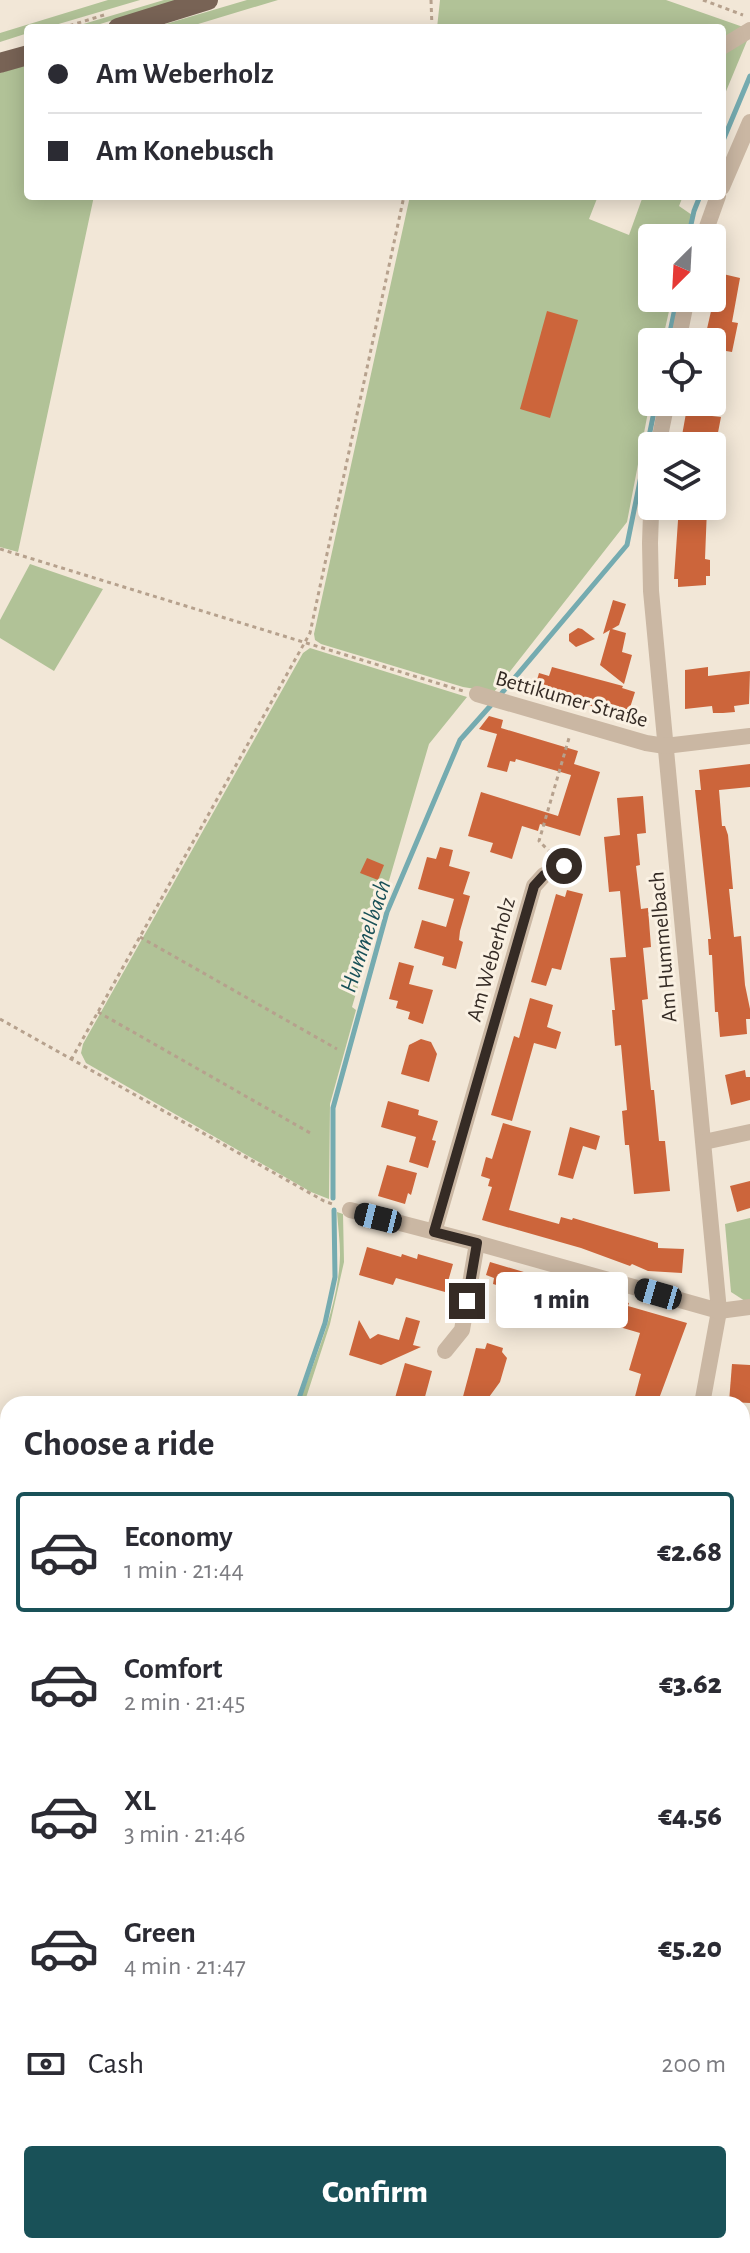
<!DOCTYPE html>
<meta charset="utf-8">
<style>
body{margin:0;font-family:"Alegreya Sans",sans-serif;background:#f7f7f7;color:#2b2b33;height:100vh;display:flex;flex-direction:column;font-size:30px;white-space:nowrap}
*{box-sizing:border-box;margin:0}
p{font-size:26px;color:#7c7c81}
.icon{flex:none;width:44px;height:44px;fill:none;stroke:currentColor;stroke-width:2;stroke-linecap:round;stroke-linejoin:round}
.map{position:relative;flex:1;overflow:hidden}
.side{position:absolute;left:0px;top:1396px;width:750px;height:858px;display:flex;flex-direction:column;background:#fff;border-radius:24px 24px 0 0;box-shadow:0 4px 20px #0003}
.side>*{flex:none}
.guide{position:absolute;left:24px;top:24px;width:702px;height:176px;border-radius:8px;box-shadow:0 4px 20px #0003;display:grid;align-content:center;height:176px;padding:0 24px;background:#fff}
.needle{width:52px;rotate:204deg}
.controls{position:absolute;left:638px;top:224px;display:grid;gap:16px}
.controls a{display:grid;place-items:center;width:88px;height:88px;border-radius:8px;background:#fff;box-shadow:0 4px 20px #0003;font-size:40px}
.end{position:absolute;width:36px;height:36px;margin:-18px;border:10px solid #352b25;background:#fff;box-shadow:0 0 0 4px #fff}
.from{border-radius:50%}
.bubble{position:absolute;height:56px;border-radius:8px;background:#fff;box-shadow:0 4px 20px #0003;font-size:26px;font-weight:800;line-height:56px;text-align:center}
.car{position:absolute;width:24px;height:48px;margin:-24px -12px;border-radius:10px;box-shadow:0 0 6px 2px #0007;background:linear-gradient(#222 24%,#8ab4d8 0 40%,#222 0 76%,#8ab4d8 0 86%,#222 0)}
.guide b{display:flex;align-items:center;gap:28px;height:76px;font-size:30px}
.guide b+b{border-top:2px solid #e1e1e2}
.guide i{width:20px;height:20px;background:#2b2b33}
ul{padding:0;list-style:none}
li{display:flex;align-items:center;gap:24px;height:120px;margin:0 16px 12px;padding:0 8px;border:4px solid transparent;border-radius:8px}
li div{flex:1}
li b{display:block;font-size:30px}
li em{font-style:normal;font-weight:800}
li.on{border-color:#195158}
li>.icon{width:72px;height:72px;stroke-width:1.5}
h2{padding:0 24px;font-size:36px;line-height:96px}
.pay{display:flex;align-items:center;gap:20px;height:88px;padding:0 24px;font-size:30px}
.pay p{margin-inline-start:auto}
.button{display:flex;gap:16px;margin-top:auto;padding:16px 24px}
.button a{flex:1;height:92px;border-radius:8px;background:#195158;color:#fff;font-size:32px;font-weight:800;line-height:92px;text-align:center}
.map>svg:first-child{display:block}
.green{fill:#b1c297}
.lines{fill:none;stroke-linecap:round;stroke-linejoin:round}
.stream{stroke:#75abb0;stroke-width:5}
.building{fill:#cc653b}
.path{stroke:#b6a18d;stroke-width:3;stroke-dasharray:4 4;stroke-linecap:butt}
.minor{stroke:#cab7a3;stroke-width:16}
.major{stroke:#786355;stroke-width:20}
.route{stroke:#352b25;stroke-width:10}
.labels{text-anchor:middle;stroke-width:6;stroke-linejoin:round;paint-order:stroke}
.street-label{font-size:22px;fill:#352b25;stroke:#faf1e3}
.water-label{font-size:24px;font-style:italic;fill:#195158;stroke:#faf1e3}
</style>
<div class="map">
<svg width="750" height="2253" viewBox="0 0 750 2253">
<rect width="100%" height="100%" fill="#f2e7d7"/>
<g class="green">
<path d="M 108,0 L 140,0 L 45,28 L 28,28 L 28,33 L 0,42 L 0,33 Z"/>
<path d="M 164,0 L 179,0 L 87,28 L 80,25 Z"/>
<path d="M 247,0 L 278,0 L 185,28 L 152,28 Z"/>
<path d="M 440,0 L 666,0 L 746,28 L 749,36 L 722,101 L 722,28 L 437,28 Z"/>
<path d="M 28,64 L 28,196 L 94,196 L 18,552 L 0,547 L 0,73 Z"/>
<path d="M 410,196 L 598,196 L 589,219 L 629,235 L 643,196 L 683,196 L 679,206 L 692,215 L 686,238 L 652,238 L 652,298 L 672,298 L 662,342 L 652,342 L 652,391 L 627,522 L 494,692 L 463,687 L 321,644 L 315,640 L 314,634 Z"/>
<path d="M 30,564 L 103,589 L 54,671 L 0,638 L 0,620 Z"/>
<path d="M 310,648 L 467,697 L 429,744 L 352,1007 L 356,1010 L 330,1104 L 329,1199 L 311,1192 L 86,1063 L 81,1053 L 83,1044 L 303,653 Z"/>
<path d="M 337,1212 L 343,1214 L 344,1262 L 330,1324 L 304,1404 L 299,1404 C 315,1357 339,1306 340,1255 C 340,1241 338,1226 337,1212 Z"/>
<path d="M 750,1218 L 750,1300 L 745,1301 L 731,1292 L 725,1224 Z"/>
<path d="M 0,2074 L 8,2078 L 8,2195 L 0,2193 Z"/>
<path d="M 181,2246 L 331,2246 L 347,2253 L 205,2253 Z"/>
</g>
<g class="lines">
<g class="stream">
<path d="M 722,143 L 750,76"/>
<path d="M 688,238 L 694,211 L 700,196"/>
<path d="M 668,342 L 677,298"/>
<path d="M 501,694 L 627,545 L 656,402"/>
<path d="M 333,1198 L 333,1108 L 387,912 L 460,740 L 492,704"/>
<path d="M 297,1404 L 325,1323 L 335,1277 L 334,1210"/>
<path d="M 0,1950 L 8,1943"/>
</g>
</g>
<g class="building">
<path d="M 723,274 L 740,278 L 732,322 L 738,323 L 732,352 L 726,351 L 719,390 L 712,389 L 712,342 L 704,342 L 714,298 L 717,298 Z"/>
<path d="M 547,311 L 578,320 L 550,418 L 520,409 Z"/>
<path d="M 688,402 L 715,402 L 712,416 L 721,417 L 715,448 L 681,441 Z"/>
<path d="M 679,506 L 707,508 L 705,559 L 710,560 L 710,576 L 706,576 L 706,585 L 678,587 L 678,579 L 674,579 Z"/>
<path d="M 613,600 L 626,604 L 619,625 L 612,629 L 626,633 L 622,652 L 632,655 L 624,684 L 600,665 L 610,630 L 603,634 Z"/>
<path d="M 578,628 L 582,629 L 595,639 L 576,647 L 569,641 L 569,634 Z"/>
<path d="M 552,667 L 623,686 L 622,688 L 635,692 L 627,717 L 585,704 L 584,707 L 534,690 L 539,673 L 549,676 Z"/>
<path d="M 708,667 L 708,676 L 750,671 L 749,704 L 734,706 L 735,712 L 723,713 L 713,713 L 712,706 L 685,709 L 685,670 Z"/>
<path d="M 489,716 L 503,720 L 501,728 L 578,751 L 574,764 L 600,772 L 580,836 L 540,824 L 538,831 L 522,826 L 512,859 L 490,852 L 493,843 L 468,836 L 481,792 L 558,816 L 571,775 L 516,759 L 515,762 L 510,761 L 507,772 L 487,767 L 497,734 L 479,729 Z"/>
<path d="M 750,764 L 750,787 L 719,790 L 722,826 L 725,826 L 728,835 L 733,889 L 729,889 L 734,937 L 741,936 L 745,985 L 750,1009 L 750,1019 L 746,1019 L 747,1034 L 720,1037 L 718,1012 L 715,1012 L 712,955 L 709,955 L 708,939 L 711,939 L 695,790 L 701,790 L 699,770 Z"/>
<path d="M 643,796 L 646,833 L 637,834 L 640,865 L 636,866 L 641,909 L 648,908 L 651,947 L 643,948 L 648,999 L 642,1000 L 651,1090 L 654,1090 L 659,1141 L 665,1141 L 670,1191 L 634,1194 L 629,1145 L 625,1145 L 622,1111 L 627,1110 L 621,1045 L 615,1046 L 612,1010 L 615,1010 L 610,958 L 626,957 L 620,891 L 609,892 L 604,837 L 620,835 L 617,798 Z"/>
<path d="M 440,847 L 453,850 L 449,866 L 470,872 L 463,894 L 470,896 L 460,931 L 459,940 L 463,942 L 456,969 L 442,965 L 444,957 L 414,948 L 422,920 L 446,927 L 454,899 L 418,889 L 427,857 L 436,859 Z"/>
<path d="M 367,858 L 384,865 L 378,880 L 360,873 Z"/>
<path d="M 567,890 L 583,894 L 561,970 L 552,968 L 546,986 L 531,982 L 556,894 L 565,897 Z"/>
<path d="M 399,962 L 414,966 L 409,984 L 433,990 L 423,1024 L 408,1019 L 410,1012 L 396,1008 L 398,1001 L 389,999 Z"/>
<path d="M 530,998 L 553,1005 L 547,1027 L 561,1032 L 556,1049 L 534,1043 L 512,1121 L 491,1115 L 514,1036 L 519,1038 Z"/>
<path d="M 421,1039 L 431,1042 L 437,1054 L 429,1082 L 401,1074 L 409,1045 Z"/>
<path d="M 745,1070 L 746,1077 L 750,1077 L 750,1100 L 731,1105 L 725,1075 Z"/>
<path d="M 388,1101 L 419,1110 L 418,1115 L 438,1121 L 432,1140 L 436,1141 L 428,1168 L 409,1162 L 416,1137 L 381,1127 Z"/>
<path d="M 503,1123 L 531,1131 L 509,1210 L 559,1224 L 561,1217 L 572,1220 L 573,1218 L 658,1243 L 658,1248 L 684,1249 L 682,1273 L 648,1271 L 632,1264 L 630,1266 L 581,1248 L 482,1220 L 492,1187 L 488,1186 L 490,1179 L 481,1176 L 486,1157 L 492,1159 Z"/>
<path d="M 570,1127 L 600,1136 L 596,1150 L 583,1146 L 573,1179 L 558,1175 Z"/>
<path d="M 387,1165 L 417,1173 L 411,1195 L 408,1193 L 405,1204 L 378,1196 Z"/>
<path d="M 750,1181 L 750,1208 L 737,1212 L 730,1186 Z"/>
<path d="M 367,1247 L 401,1257 L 402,1254 L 417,1259 L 418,1254 L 453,1264 L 445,1292 L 396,1278 L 393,1285 L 359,1275 Z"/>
<path d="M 490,1262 L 629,1303 L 628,1306 L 687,1323 L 657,1404 L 633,1404 L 641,1374 L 629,1370 L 640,1333 L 599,1321 L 600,1316 L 539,1299 L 536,1310 L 520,1306 L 524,1293 L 493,1284 L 494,1278 L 486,1275 Z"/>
<path d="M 406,1317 L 420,1321 L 413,1345 L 421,1347 L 381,1365 L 349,1355 L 359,1320 L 370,1339 L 378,1334 L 399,1340 Z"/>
<path d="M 487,1343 L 503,1348 L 502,1352 L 507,1358 L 500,1382 L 484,1404 L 461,1404 L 476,1348 L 485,1349 Z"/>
<path d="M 405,1363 L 432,1371 L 423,1404 L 395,1398 Z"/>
<path d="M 732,1364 L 750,1365 L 750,1403 L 729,1402 Z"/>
</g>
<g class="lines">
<g class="path">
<path d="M 431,0 L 432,28"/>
<path d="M 703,0 L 743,15"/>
<path d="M 62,28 L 104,15"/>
<path d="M 0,549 L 463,691"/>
<path d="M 551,853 L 539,841 L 569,738"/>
<path d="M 140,937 L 337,1049"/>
<path d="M 98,1012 L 312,1134"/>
<path d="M 0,1019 L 324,1201 L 335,1205"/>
<path d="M 71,1060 L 310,633 L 404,196"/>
<path d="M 0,1502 L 8,1506"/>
<path d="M 552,2253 L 553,2246"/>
</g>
<g class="minor">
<path d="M 722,47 L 750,30"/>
<path d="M 722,187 L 750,122"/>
<path d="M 703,238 L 718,196"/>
<path d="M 678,342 L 687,298"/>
<path d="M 658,446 L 667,402"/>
<path d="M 652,485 L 650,543 L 651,591 L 719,1311 L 702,1404"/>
<path d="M 477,694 L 646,743 L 665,746 L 750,736"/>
<path d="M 704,1142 L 750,1132"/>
<path d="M 350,1210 L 477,1243 L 719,1311 L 750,1307"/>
<path d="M 434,1232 L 534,886 L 544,875 L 564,866"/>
<path d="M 445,1351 L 462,1330 L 477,1243"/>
<path d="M 742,1547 L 750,1548"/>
<path d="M 742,2097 L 750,2098"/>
</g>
<g class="major">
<path d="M 118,28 L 208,0"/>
<path d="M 0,63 L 28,55"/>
</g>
</g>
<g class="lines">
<path class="route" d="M 467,1301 L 477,1243 L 434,1232 L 534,886 L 544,875 L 564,866"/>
</g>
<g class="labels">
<g class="street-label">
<text transform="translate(572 698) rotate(16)" y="8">Bettikumer Straße</text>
<text transform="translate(662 947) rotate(-95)" y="8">Am Hummelbach</text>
<text transform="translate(490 959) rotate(-74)" y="8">Am Weberholz</text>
</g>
<g class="water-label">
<text transform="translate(365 936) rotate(-72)" y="8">Hummelbach</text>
</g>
</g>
</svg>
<div class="controls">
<a><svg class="needle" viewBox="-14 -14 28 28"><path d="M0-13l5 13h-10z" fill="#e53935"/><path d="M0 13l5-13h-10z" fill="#7c7c81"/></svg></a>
<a><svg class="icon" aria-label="locate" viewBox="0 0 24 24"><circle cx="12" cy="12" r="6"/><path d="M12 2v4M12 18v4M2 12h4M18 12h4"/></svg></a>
<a><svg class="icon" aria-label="layers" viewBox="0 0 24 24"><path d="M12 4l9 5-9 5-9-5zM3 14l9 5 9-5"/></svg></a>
</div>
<i class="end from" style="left:564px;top:866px"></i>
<i class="end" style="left:467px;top:1301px"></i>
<div class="bubble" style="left:496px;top:1272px;width:132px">1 min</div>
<i class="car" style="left:378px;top:1218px;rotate:284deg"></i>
<i class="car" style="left:658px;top:1294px;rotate:286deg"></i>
<div class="guide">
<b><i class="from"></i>Am Weberholz</b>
<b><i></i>Am Konebusch</b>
</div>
<section class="side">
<h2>Choose a ride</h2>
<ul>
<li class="on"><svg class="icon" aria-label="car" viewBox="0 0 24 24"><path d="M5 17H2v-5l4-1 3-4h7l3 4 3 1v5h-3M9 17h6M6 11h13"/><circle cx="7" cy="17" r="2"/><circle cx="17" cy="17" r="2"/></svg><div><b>Economy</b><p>1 min · 21:44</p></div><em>€2.68</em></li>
<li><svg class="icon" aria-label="car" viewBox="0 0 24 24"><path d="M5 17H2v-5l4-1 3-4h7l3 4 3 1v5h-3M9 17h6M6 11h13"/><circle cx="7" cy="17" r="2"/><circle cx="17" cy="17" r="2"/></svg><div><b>Comfort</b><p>2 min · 21:45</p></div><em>€3.62</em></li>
<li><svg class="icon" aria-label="car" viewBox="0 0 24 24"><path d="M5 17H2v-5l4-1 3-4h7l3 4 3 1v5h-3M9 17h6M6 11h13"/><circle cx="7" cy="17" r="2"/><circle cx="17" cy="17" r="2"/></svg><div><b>XL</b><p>3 min · 21:46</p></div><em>€4.56</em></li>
<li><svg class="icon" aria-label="car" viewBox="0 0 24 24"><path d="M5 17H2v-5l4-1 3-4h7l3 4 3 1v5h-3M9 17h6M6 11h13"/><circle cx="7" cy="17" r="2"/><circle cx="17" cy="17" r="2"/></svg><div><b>Green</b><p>4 min · 21:47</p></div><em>€5.20</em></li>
</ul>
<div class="pay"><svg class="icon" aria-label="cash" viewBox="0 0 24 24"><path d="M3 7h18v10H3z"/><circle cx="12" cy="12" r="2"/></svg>Cash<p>200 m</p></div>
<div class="button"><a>Confirm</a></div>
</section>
</div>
